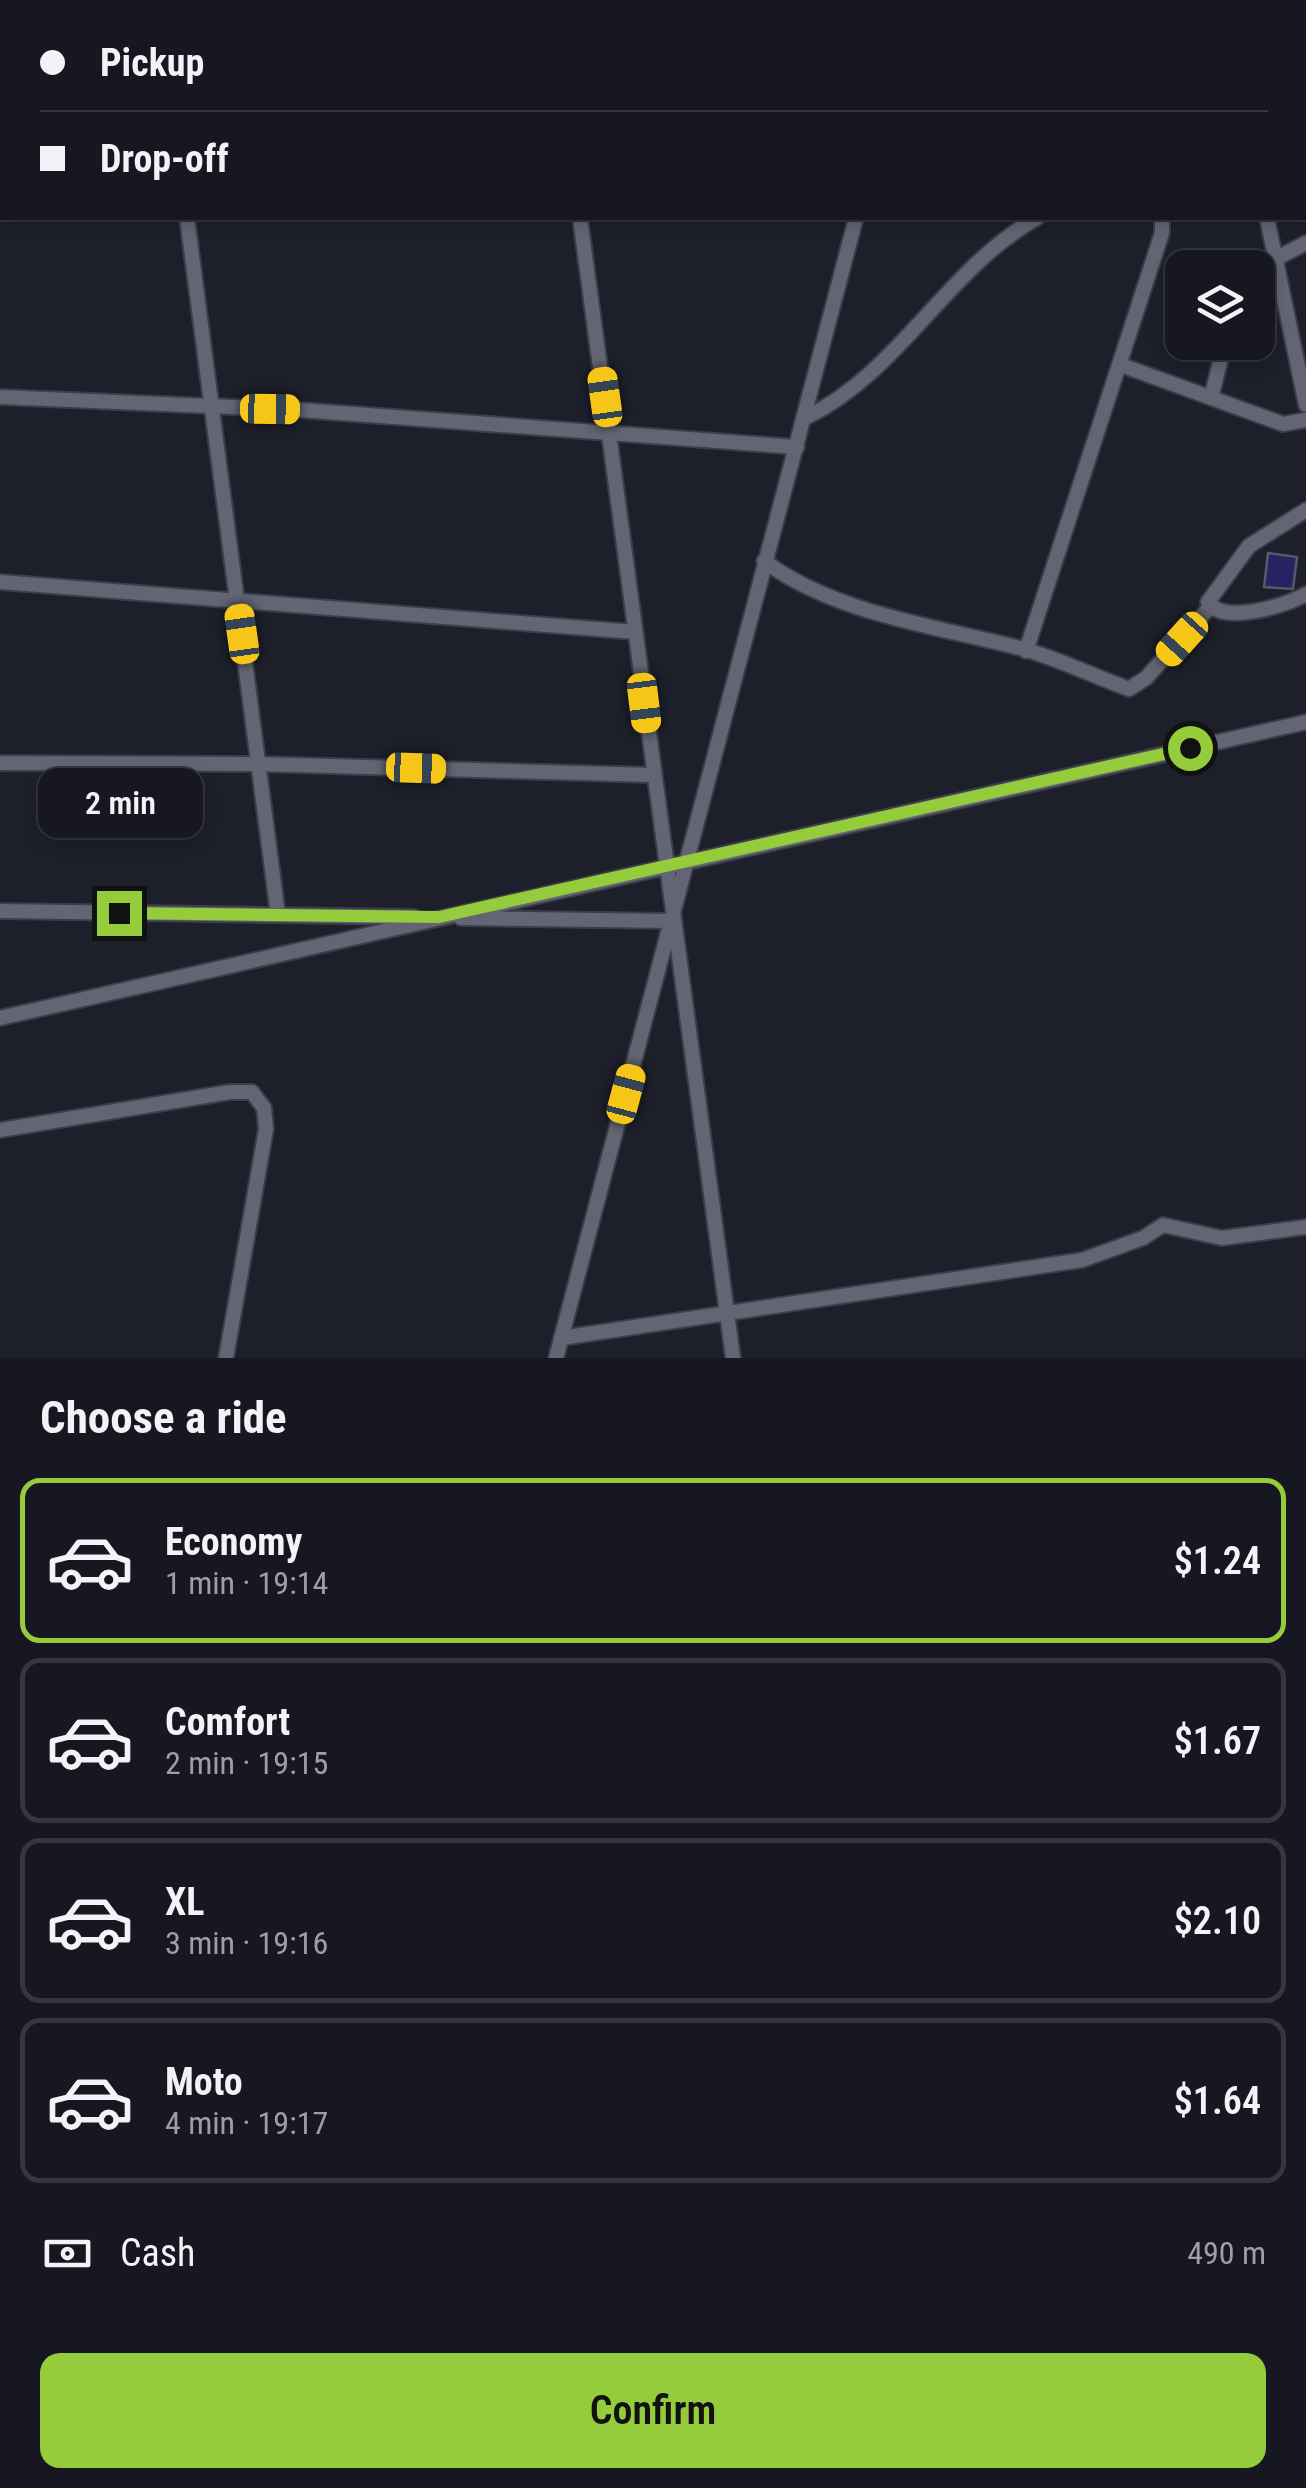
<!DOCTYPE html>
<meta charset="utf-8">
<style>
body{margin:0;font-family:"Roboto Condensed",sans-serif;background:#1f2029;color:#f1f3f6;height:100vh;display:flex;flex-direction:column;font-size:38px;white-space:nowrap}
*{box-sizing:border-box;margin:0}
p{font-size:32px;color:#9e9fa5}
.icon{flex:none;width:55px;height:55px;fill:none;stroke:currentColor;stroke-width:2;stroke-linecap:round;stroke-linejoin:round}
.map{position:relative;height:1358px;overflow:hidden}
.side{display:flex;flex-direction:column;background:#161720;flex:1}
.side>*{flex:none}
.top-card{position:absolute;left:0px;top:0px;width:1308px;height:220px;box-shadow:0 5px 15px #0003,0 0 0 2px #35363e;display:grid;align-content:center;height:220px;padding:0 40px;background:#161720}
.fabs{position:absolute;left:1165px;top:250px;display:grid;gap:20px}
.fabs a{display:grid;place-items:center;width:110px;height:110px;border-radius:20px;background:#161720;box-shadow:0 5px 15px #0003,0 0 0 2px #35363e;font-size:50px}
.end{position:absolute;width:45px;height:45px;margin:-22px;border:12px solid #94cc3b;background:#111;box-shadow:0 0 0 5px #111}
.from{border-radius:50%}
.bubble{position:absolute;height:70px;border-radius:20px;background:#161720;box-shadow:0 5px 15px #0003,0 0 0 2px #35363e;font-size:32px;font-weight:600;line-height:70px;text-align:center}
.car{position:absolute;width:30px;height:60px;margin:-30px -15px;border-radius:12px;box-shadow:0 0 8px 2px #0007;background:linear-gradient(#f5c518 24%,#345 0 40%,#f5c518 0 76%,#345 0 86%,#f5c518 0)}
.top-card b{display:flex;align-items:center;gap:35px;height:95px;font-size:38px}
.top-card b+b{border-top:2px solid #35363e}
.top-card i{width:25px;height:25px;background:#f1f3f6}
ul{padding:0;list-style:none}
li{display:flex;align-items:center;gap:30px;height:165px;margin:0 20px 15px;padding:0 20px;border:5px solid #35363e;border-radius:20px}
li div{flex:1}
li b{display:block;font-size:38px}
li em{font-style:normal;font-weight:600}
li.selected{border-color:#94cc3b}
li>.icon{width:90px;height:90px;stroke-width:1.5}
h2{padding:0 40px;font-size:45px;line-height:120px}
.pay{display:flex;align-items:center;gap:25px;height:110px;padding:0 40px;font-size:38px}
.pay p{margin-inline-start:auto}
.button{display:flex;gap:20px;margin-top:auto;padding:20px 40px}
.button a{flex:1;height:115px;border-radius:20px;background:#94cc3b;color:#111;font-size:40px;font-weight:600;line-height:115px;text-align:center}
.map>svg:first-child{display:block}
.building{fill:#252364;stroke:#565968;stroke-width:2.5}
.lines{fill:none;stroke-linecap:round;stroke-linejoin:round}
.street-casing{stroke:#3b3d47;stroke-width:18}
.street{stroke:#636574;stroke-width:14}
.route{stroke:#94cc3b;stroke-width:12}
</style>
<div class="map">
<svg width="1306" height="1358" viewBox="0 0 1306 1358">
<rect width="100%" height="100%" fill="#1d1f2b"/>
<path class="building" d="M 1268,553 L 1297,557 L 1293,589 L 1264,587 Z"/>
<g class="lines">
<defs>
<g id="street">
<path d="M 550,0 L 550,2"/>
<path d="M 1222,0 L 1223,2"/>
<path d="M 62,2 L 65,0"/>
<path d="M 912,2 L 912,0"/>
<path d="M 0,50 L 2,48"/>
<path d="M 1305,61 L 1306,62"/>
<path d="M 187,218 L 278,915"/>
<path d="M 580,218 L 733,1358"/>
<path d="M 1267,218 L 1306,405"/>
<path d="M 1258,277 L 1275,259 L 1306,243"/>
<path d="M 1121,365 L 1283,424 L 1306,420"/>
<path d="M 0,397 L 300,410 L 797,447"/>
<path d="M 1211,398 L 1225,342"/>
<path d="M 805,418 C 900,372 947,268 1037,218"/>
<path d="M 1306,510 L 1249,546 L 1208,602 C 1222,625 1286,606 1306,594"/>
<path d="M 764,561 C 836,614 935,626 1020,648 C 1057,658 1093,676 1129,689 L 1146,678 L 1210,607"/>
<path d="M 0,582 L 635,632"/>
<path d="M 1026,651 L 1162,233 L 1162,218"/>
<path d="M 0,763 L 258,764 L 653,775"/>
<path d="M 0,911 L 414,917"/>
<path d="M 461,918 L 672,921"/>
<path d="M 0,1018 L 1306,722"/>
<path d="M 0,1130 L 230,1092 L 252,1092 L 264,1108 L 266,1129 L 226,1358"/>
<path d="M 561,1338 L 1082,1260 L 1143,1238 L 1163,1225 L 1222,1238 L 1306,1227"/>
<path d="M 556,1358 L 856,218"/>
</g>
</defs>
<use href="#street" class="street-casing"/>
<use href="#street" class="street"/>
</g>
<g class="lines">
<path class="route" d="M 119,913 L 439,917 L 1190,748"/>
</g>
</svg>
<div class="fabs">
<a><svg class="icon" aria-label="layers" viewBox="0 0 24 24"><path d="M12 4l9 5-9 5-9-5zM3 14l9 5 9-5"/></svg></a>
</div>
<i class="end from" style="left:1190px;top:748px"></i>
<i class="end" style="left:119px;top:913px"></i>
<div class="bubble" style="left:38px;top:768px;width:165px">2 min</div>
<i class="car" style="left:605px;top:397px;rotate:352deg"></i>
<i class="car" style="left:270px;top:409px;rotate:91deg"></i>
<i class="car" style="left:242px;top:634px;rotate:352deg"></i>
<i class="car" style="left:1182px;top:639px;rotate:222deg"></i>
<i class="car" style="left:644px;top:703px;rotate:173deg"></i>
<i class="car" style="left:416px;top:768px;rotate:92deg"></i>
<i class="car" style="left:626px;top:1094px;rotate:15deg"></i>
<div class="top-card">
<b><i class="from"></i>Pickup</b>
<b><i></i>Drop-off</b>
</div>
</div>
<section class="side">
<h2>Choose a ride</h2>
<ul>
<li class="selected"><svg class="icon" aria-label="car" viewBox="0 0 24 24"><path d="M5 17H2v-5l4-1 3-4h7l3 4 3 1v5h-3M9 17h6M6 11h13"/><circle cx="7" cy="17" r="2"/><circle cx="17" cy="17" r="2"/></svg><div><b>Economy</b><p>1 min · 19:14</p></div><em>$1.24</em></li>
<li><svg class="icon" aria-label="car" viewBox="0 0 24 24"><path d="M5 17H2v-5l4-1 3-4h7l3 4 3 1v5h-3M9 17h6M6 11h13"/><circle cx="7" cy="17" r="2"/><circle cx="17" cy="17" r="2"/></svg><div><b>Comfort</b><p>2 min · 19:15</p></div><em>$1.67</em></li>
<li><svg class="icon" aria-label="car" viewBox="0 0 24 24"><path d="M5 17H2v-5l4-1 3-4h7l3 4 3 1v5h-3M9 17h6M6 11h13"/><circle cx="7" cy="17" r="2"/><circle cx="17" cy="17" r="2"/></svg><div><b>XL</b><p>3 min · 19:16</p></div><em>$2.10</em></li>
<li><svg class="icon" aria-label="car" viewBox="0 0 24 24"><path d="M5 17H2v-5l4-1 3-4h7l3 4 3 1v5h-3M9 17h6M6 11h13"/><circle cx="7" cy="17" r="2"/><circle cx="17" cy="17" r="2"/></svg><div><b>Moto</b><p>4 min · 19:17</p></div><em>$1.64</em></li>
</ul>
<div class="pay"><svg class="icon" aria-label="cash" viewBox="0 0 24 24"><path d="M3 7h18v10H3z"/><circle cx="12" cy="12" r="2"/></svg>Cash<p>490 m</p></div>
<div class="button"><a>Confirm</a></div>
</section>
